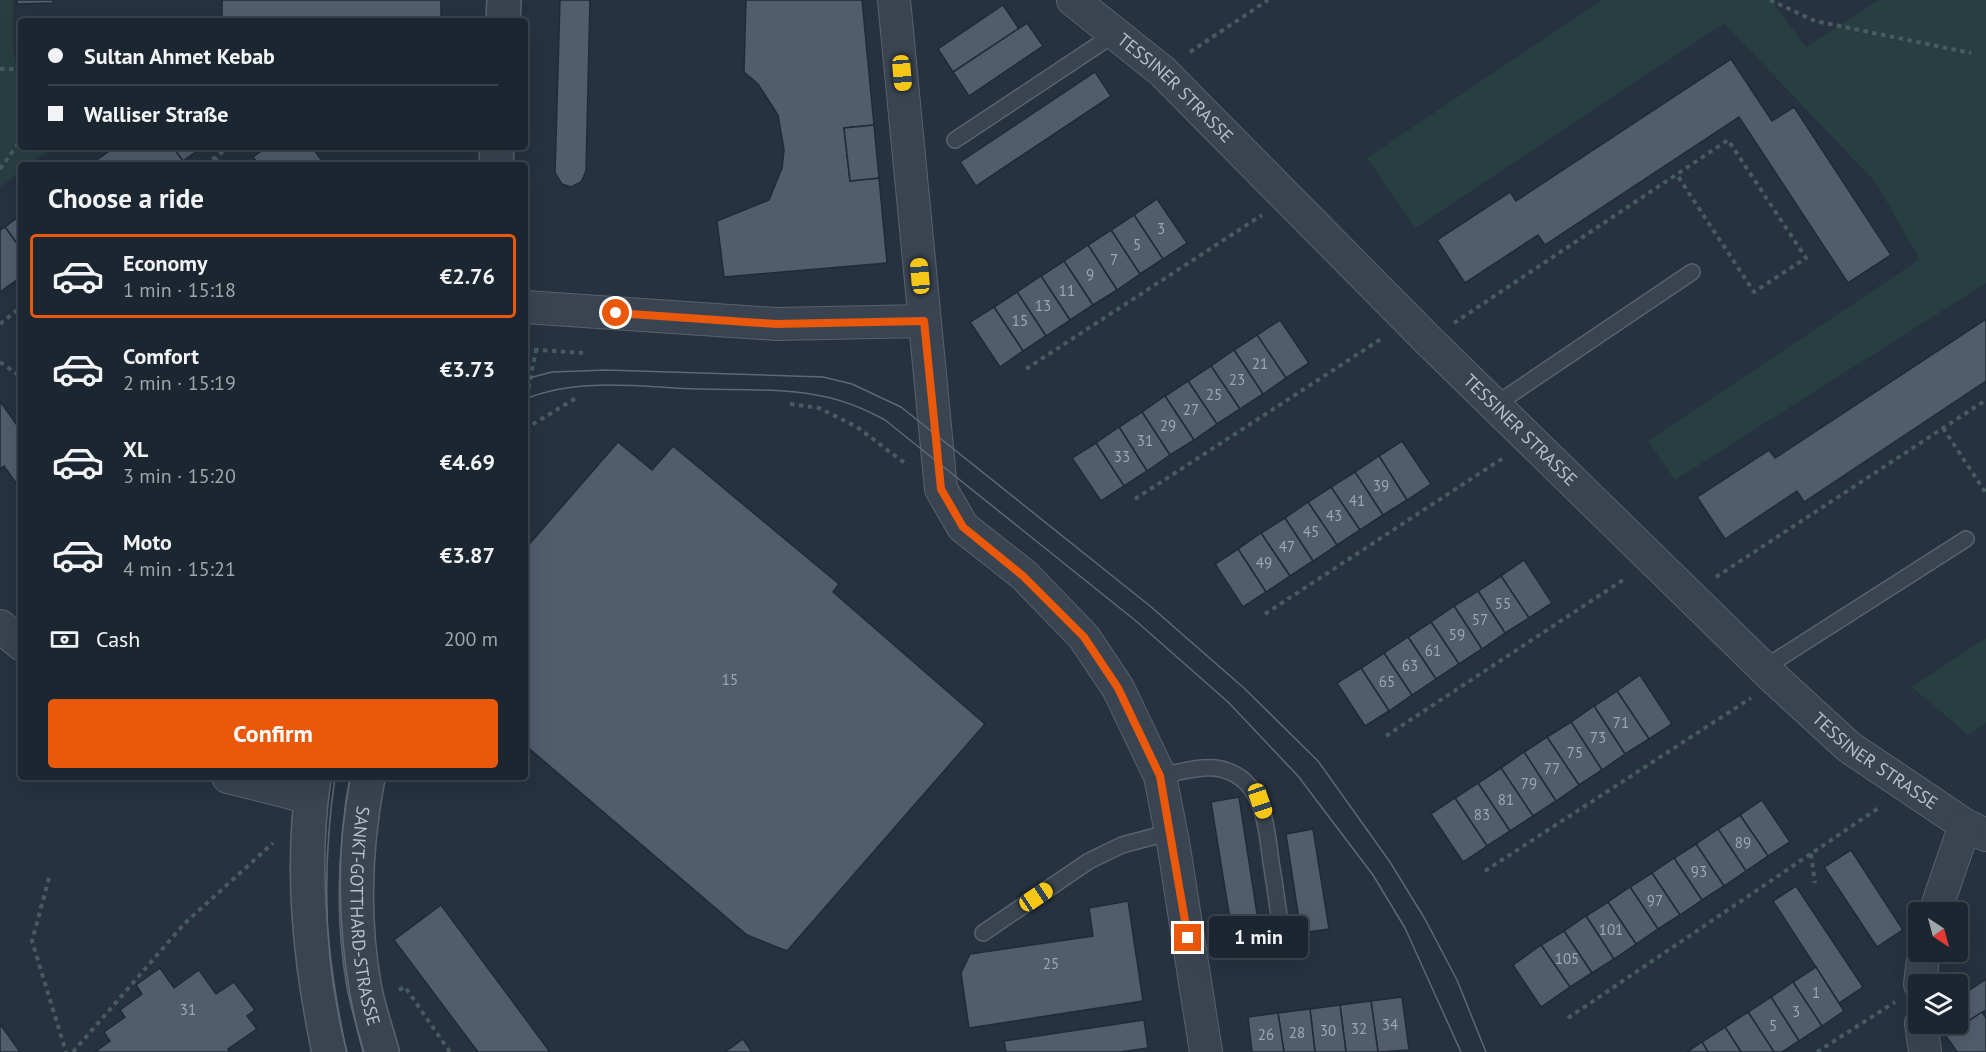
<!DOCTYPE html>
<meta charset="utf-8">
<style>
body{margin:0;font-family:"PT Sans",sans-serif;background:#252e38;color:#f1f3f6;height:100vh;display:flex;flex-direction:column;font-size:22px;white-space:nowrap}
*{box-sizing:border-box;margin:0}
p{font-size:20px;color:#a0a5ab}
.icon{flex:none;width:33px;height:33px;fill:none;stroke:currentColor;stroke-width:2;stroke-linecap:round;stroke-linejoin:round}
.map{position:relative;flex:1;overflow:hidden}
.drawer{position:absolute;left:18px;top:162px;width:510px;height:618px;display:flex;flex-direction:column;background:#1c2630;border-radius:6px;box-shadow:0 6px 24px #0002,0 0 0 2px #3a434c}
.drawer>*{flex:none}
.banner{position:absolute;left:18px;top:18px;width:510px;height:132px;border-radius:6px;box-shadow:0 6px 24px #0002,0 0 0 2px #3a434c;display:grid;align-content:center;height:132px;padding:0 30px;background:#1c2630}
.needle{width:39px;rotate:144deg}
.fabs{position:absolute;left:1908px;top:902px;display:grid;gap:12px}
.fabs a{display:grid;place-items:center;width:60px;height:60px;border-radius:6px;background:#1c2630;box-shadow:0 6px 24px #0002,0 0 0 2px #3a434c;font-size:30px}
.end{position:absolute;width:27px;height:27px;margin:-14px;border:8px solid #ea580c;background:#fff;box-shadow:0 0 0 3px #fff}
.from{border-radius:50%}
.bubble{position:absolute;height:42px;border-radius:6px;background:#1c2630;box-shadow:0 6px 24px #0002,0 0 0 2px #3a434c;font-size:20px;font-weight:600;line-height:42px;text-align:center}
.car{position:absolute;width:18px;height:36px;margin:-18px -9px;border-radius:8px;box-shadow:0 0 4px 2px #0007;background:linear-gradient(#f5c518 24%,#345 0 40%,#f5c518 0 76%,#345 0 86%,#f5c518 0)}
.banner b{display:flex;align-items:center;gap:21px;height:57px;font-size:22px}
.banner b+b{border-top:2px solid #3a434c}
.banner i{width:15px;height:15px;background:#f1f3f6}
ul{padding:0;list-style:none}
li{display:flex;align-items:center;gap:18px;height:84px;margin:0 12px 9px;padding:0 18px;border:3px solid transparent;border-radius:6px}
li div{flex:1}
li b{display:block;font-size:22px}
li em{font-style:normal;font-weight:600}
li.selected{border-color:#ea580c}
li>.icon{width:54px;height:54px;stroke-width:1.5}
h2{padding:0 30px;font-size:27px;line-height:72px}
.pay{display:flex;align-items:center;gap:15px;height:66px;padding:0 30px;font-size:22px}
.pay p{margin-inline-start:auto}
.button{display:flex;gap:12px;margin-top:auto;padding:12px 30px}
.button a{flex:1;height:69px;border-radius:6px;background:#ea580c;color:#fff;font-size:24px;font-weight:600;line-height:69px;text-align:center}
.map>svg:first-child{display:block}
.green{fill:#283f41}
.building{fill:#515d6d;stroke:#212b37;stroke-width:1.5}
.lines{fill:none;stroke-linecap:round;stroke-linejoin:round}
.service-casing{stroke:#58626d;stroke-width:18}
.minor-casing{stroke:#58626d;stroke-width:34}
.tertiary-casing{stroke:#58626d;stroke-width:36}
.path{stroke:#465c5e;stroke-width:4;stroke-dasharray:4.5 4.5;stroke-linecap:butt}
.service{stroke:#3a4450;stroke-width:15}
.minor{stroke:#3a4450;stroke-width:32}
.tertiary{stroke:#3a4450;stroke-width:33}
.tram{stroke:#5d6877;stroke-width:1.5}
.route{stroke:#ea580c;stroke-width:8}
.labels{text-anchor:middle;stroke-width:6;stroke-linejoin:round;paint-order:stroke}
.number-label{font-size:15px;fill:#9ea6b3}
.street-label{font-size:18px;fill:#b7bfca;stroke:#1f2935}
</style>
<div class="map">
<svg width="1986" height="1052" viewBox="0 0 1986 1052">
<rect width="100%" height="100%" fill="#263240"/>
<g class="green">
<path d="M 0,0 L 13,0 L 13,48 L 21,91 L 21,147 L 54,147 L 29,165 L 21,165 L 21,171 L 0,187 Z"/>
<path d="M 1602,0 L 1771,0 L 1806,47 L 1879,0 L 1986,0 L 1986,283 L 1675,480 L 1648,441 L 1920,259 L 1876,183 L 1724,23 L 1415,228 L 1367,158 Z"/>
<path d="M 1986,638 L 1986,723 L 1968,735 L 1912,687 Z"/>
</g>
<g class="building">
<path d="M 17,0 L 53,0 L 53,3 L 17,4 Z"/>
<rect x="222" y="0" width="219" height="21"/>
<path d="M 560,0 L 590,0 L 586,171 L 581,182 L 571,187 L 562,184 L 555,173 Z"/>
<path d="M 746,0 L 862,0 L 874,125 L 844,128 L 850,181 L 879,178 L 887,263 L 724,277 L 717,221 L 769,200 L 782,168 L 784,150 L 778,115 L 758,84 L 744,72 Z"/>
<path d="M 1003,5 L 1019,29 L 953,72 L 938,49 Z"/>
<path d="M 1027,23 L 1043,46 L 969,96 L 953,72 Z"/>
<path d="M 1731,59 L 1772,121 L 1794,107 L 1891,255 L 1848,283 L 1739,117 L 1545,245 L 1538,235 L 1465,283 L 1437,240 L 1510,192 L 1516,201 Z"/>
<path d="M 1095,72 L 1111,96 L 976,186 L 960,162 Z"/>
<path d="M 874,125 L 879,178 L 850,181 L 844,128 Z"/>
<path d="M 115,147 L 173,147 L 183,161 L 177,165 L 90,165 Z"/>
<path d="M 173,147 L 202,147 L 183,161 Z"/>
<path d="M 267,147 L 312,147 L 325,165 L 259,165 L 253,157 Z"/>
<path d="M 1157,199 L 1187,243 L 1163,259 L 1134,215 Z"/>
<path d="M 21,215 L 21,249 L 5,227 Z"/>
<path d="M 1134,215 L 1163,259 L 1140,274 L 1111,230 Z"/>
<path d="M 5,227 L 21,249 L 21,277 L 0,292 L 0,230 Z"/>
<path d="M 1111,230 L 1140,274 L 1117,290 L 1088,245 Z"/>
<path d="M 1088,245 L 1117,290 L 1093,305 L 1064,261 Z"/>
<path d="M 1064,261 L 1093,305 L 1070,320 L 1041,276 Z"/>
<path d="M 1041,276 L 1070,320 L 1046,336 L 1017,292 Z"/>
<path d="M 1017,292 L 1046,336 L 1023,351 L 994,307 Z"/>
<path d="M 994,307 L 1023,351 L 1000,367 L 970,322 Z"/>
<path d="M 1986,319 L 1986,381 L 1804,502 L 1797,491 L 1725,539 L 1697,497 L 1769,450 L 1775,458 Z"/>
<path d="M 1280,320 L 1309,363 L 1286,378 L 1257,335 Z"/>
<path d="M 1257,335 L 1286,378 L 1263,394 L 1234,350 Z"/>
<path d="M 1234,350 L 1263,394 L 1240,409 L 1211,366 Z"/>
<path d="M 1211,366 L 1240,409 L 1217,424 L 1188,381 Z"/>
<path d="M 1188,381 L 1217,424 L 1194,440 L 1165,396 Z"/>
<path d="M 1165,396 L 1194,440 L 1170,455 L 1142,412 Z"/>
<path d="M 0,401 L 21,431 L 21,490 L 4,466 L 0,469 Z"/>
<path d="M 1142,412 L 1170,455 L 1147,471 L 1119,427 Z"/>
<path d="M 1119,427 L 1147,471 L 1124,486 L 1096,443 Z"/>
<path d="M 1402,441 L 1431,484 L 1407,500 L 1379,456 Z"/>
<path d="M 618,442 L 652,470 L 673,446 L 839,584 L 833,592 L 985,724 L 787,951 L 747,935 L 525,745 L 525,549 Z"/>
<path d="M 1096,443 L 1124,486 L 1101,501 L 1072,458 Z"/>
<path d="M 1379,456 L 1407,500 L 1383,515 L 1355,472 Z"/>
<path d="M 1355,472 L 1383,515 L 1360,530 L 1331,487 Z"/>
<path d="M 1331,487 L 1360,530 L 1337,545 L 1308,502 Z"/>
<path d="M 1308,502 L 1337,545 L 1313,561 L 1285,518 Z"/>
<path d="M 1285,518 L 1313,561 L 1290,576 L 1261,533 Z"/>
<path d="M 1261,533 L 1290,576 L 1266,592 L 1238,549 Z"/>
<path d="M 1238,549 L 1266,592 L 1243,607 L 1215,564 Z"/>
<path d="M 1524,560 L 1552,603 L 1529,618 L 1501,576 Z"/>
<path d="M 1501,576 L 1529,618 L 1505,633 L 1478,591 Z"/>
<path d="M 1478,591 L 1505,633 L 1482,649 L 1454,606 Z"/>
<path d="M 1454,606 L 1482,649 L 1459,664 L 1431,622 Z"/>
<path d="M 1431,622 L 1459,664 L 1436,679 L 1408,637 Z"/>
<path d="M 1408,637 L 1436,679 L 1412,695 L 1384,653 Z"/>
<path d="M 1384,653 L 1412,695 L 1389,711 L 1361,668 Z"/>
<path d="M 1361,668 L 1389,711 L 1365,726 L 1337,683 Z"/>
<path d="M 1640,675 L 1672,724 L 1649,739 L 1617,691 Z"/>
<path d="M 1617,691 L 1649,739 L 1625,754 L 1594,706 Z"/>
<path d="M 1594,706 L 1625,754 L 1602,770 L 1571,722 Z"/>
<path d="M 1571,722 L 1602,770 L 1579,785 L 1547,737 Z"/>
<path d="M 1547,737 L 1579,785 L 1556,801 L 1524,752 Z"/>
<path d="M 1524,752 L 1556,801 L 1533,816 L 1501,768 Z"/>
<path d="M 1501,768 L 1533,816 L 1510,831 L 1478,783 Z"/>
<path d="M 1478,783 L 1510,831 L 1487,846 L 1455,798 Z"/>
<path d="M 1239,797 L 1261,940 L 1234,944 L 1211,802 Z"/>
<path d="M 1455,798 L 1487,846 L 1463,862 L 1431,814 Z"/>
<path d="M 1762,800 L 1790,842 L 1768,856 L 1740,815 Z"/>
<path d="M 1740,815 L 1768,856 L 1746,871 L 1718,829 Z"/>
<path d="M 1313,829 L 1329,929 L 1301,933 L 1286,834 Z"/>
<path d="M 1718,829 L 1746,871 L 1724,886 L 1696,844 Z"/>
<path d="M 1696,844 L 1724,886 L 1702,900 L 1674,858 Z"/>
<path d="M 1851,850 L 1903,930 L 1877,947 L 1824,867 Z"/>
<path d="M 1674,858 L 1702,900 L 1680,915 L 1652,873 Z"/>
<path d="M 1652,873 L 1680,915 L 1658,929 L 1630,887 Z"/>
<path d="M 1796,886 L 1863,987 L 1839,1003 L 1773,901 Z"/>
<path d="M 1630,887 L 1658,929 L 1636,944 L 1608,902 Z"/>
<path d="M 1128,901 L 1143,1001 L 969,1028 L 961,973 L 970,954 L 1093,936 L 1089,908 Z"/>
<path d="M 1608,902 L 1636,944 L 1614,959 L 1586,916 Z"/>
<path d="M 441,905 L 550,1052 L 478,1052 L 394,940 Z"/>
<path d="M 1586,916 L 1614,959 L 1592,973 L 1564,931 Z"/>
<path d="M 1564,931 L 1592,973 L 1570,987 L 1541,945 Z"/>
<path d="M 1541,945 L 1570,987 L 1541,1007 L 1513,965 Z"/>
<path d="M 1816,967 L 1844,1011 L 1822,1026 L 1793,982 Z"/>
<path d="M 160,968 L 174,988 L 199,970 L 216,994 L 234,982 L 255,1010 L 247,1016 L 257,1029 L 228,1049 L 230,1052 L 95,1052 L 110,1041 L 104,1032 L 125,1017 L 120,1010 L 142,994 L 136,985 Z"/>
<path d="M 1986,979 L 1986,1010 L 1969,1021 L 1958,1004 L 1958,998 Z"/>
<path d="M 1793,982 L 1822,1026 L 1799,1041 L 1771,997 Z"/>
<path d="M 1402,997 L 1409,1050 L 1378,1052 L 1371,1001 Z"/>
<path d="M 1771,997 L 1799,1041 L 1782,1052 L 1774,1052 L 1748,1012 Z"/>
<path d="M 1371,1001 L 1378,1052 L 1346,1052 L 1340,1005 Z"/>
<path d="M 1340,1005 L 1346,1052 L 1315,1052 L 1310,1009 Z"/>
<path d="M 1310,1009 L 1315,1052 L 1284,1052 L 1278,1013 Z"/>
<path d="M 1748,1012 L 1774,1052 L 1741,1052 L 1725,1027 Z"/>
<path d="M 1982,1012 L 1986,1018 L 1986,1052 L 1957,1052 L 1946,1036 Z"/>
<path d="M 1278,1013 L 1284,1052 L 1252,1052 L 1248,1017 Z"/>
<path d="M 1144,1020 L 1148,1048 L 1120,1052 L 1006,1052 L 1004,1041 Z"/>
<path d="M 0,1024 L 20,1052 L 0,1052 Z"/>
<path d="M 1725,1027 L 1741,1052 L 1708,1052 L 1702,1042 Z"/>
<path d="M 743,1039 L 752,1052 L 725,1052 Z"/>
<path d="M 1702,1042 L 1708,1052 L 1687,1052 Z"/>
</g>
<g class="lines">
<defs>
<g id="service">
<path d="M 955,140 L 1116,33"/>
<path d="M 1495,405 L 1692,272"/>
<path d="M 1764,668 L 1966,539"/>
<path d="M 1160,776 C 1178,773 1197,766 1215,768 C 1263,774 1266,824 1271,862 C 1275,885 1278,908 1281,931"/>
<path d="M 983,933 L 1089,861 L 1122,845 L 1171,832"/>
</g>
<g id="minor">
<path d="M 894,0 L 941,489 L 963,527 L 1024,575 L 1084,637 L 1118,688 L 1160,776 L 1174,848 L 1206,1052"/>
<path id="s1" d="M 1073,0 L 1162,71 L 1428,340 L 1777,681 L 1849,747 L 1965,825 L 1986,835"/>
<path d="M 525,307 L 776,324 L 924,321"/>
<path d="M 0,626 L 21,644"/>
<path d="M 228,777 L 311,798"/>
<path d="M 1935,912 L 1965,825"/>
<path d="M 1920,984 L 1924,951"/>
<path d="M 1921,1023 L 1925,1052"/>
</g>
<g id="tertiary">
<path d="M 503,21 L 504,0"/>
<path d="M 496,165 L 497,147"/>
<path d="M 314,777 C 300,869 310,962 329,1052"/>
<path id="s2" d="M 368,777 C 355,845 352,916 364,985 C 368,1007 376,1030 382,1052"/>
</g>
</defs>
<use href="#service" class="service-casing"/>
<use href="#minor" class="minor-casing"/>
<use href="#tertiary" class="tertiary-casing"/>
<g class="path">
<path d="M 1770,0 L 1815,21 L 1971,53"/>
<path d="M 1190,52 L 1268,0"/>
<path d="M 0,69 L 21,69"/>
<path d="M 215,158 L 220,165"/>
<path d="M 205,165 L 229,147"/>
<path d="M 0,169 L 21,140"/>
<path d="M 1454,323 L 1728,140 L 1806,258 L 1754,292 L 1677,175"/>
<path d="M 0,324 L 21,307"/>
<path d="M 525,349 L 583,353"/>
<path d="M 0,362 L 21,377"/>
<path d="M 1026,369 L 1262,215"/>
<path d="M 790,404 L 819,408 L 857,427 L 906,464"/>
<path d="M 525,406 L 536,350"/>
<path d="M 1943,428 L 1986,493"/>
<path d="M 525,429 L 576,398"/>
<path d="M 1135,499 L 1381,339"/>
<path d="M 1716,577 L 1986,400"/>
<path d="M 1265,614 L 1503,458"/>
<path d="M 1386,736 L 1626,578"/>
<path d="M 1811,854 L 1815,883"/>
<path d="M 1485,871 L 1751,698"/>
<path d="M 49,878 L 32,941 L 66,1052"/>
<path d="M 399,990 L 405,987 L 450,1052"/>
<path d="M 1568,1018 L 1880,807"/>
<path d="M 73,1052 L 184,924 L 273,843"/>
<path d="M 1817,1052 L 1895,1002"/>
</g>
<use href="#service" class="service"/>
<use href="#minor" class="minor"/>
<use href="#tertiary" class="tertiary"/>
<g class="tram">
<path d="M 525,379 L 552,372 L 607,370 L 823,377 L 852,384 L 901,407 L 1150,606 L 1245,689 L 1318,761 L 1390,862 L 1425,919 L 1457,980 L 1486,1052"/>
<path d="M 525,399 C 578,377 641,387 697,389 C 736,390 778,388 816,395 C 841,399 863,408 885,420 L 1136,621 L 1228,702 L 1298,776 L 1373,875 L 1405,928 L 1461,1052"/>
<path d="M 335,777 C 322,868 323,962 347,1052"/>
<path d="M 350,777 C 333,866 339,965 363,1052"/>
</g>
</g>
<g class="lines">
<path class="route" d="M 616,313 L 776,324 L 924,321 L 941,489 L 963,527 L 1023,576 L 1084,637 L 1118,688 L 1160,776 L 1188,938"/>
</g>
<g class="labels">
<g class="number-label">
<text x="1161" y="234">3</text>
<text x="1137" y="250">5</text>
<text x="1114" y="265">7</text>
<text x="1090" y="280">9</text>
<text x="1067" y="296">11</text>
<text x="1043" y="311">13</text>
<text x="1020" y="326">15</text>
<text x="1260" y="369">21</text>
<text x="1237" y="385">23</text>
<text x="1214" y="400">25</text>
<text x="1191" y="415">27</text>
<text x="1168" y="431">29</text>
<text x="1145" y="446">31</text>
<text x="1122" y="462">33</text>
<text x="1381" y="491">39</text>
<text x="1357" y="506">41</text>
<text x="1334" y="521">43</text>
<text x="1311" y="537">45</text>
<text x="1287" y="552">47</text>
<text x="1264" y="568">49</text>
<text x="1503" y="609">55</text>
<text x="1480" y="625">57</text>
<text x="1457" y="640">59</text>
<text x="1433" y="656">61</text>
<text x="1410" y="671">63</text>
<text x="730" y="685">15</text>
<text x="1387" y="687">65</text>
<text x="1621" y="728">71</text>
<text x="1598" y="743">73</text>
<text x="1575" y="758">75</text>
<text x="1552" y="774">77</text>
<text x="1529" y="789">79</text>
<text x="1506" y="805">81</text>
<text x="1482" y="820">83</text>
<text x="1743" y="848">89</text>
<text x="1699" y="877">93</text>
<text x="1655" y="906">97</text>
<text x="1611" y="935">101</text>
<text x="1567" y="964">105</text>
<text x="1051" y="969">25</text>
<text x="1816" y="998">1</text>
<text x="188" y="1015">31</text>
<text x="1796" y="1017">3</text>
<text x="1390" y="1030">34</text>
<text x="1773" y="1031">5</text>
<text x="1359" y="1034">32</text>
<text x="1328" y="1036">30</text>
<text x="1297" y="1038">28</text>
<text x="1266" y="1040">26</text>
</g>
<g class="street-label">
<text dy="6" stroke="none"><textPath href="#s1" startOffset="135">TESSINER STRASSE</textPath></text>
<text dy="6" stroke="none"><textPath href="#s1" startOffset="621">TESSINER STRASSE</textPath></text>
<text dy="6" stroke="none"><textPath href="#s1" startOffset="1107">TESSINER STRASSE</textPath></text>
<text dy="6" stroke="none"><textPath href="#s2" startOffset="140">SANKT-GOTTHARD-STRASSE</textPath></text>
</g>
</g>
</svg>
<div class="fabs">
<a><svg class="needle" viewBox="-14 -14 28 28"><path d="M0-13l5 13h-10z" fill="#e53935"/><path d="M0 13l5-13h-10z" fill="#a0a5ab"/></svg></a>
<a><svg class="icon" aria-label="layers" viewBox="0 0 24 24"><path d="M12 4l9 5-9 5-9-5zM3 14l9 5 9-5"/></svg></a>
</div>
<i class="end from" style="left:616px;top:313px"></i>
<i class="end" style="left:1188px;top:938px"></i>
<div class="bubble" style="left:1209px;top:916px;width:99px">1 min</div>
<i class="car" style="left:902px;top:73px;rotate:175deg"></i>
<i class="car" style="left:920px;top:276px;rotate:355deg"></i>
<i class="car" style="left:1260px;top:801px;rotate:161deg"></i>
<i class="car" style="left:1036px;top:897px;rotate:56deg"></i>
<div class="banner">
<b><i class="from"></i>Sultan Ahmet Kebab</b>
<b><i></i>Walliser Straße</b>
</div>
<section class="drawer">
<h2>Choose a ride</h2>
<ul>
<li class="selected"><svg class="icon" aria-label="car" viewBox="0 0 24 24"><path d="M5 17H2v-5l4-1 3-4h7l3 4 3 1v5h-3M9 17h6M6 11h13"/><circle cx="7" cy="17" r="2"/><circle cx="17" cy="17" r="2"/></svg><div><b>Economy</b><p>1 min · 15:18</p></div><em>€2.76</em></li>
<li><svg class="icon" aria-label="car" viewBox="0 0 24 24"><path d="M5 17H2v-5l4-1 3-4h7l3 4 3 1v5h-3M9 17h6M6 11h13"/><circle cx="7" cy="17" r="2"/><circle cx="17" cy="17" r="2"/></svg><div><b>Comfort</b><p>2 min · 15:19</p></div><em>€3.73</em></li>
<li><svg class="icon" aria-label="car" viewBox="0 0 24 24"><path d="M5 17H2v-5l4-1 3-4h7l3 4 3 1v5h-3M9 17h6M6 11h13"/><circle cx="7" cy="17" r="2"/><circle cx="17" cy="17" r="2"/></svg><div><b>XL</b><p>3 min · 15:20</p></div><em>€4.69</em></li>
<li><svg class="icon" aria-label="car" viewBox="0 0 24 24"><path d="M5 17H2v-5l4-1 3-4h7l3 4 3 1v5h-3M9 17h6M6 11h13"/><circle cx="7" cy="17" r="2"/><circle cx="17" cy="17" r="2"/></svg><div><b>Moto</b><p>4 min · 15:21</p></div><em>€3.87</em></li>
</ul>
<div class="pay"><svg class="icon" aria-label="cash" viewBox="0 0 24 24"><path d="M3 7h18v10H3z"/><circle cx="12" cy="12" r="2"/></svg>Cash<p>200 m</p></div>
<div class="button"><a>Confirm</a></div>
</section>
</div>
